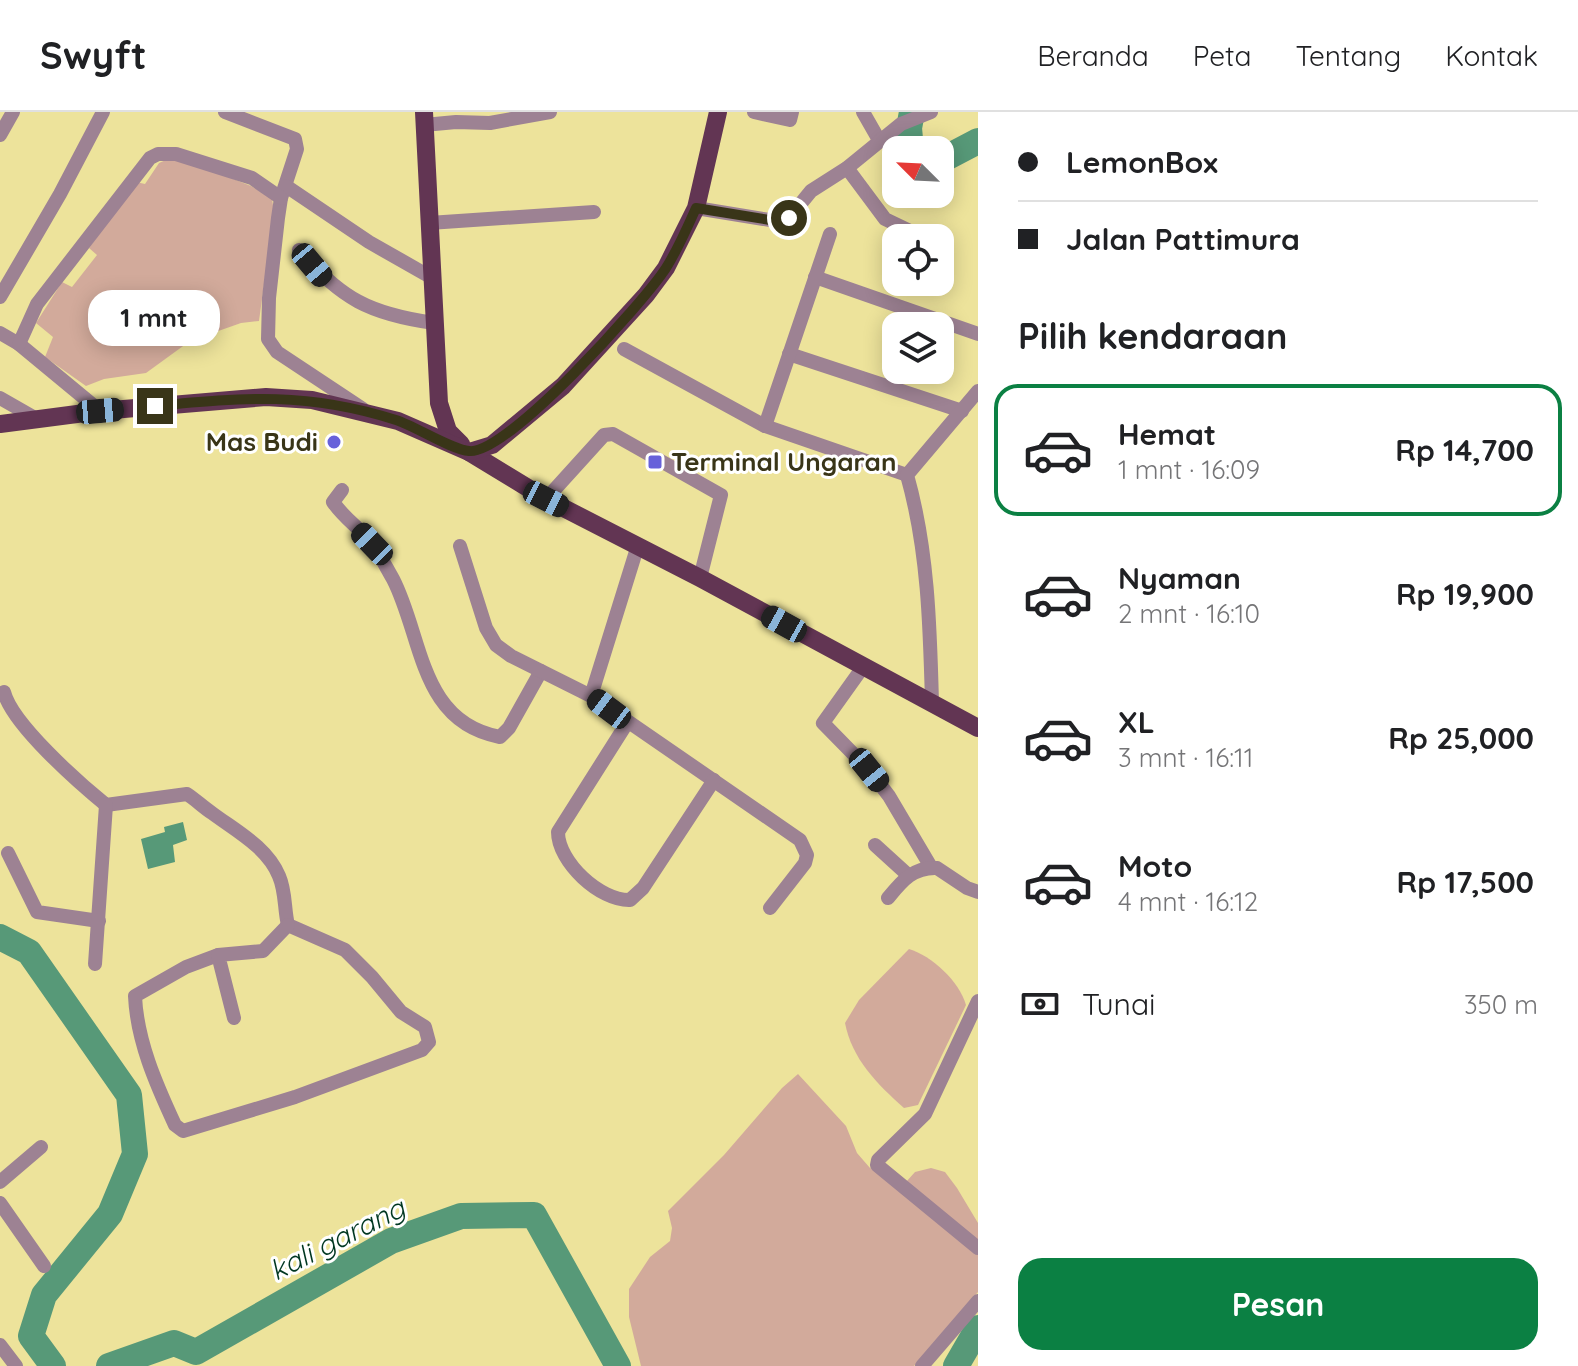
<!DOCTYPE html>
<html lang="id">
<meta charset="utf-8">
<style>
body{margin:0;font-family:Quicksand,sans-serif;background:#f6f6f6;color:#202124;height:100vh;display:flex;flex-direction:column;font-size:30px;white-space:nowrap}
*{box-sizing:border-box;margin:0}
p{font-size:26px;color:#757577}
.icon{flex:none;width:44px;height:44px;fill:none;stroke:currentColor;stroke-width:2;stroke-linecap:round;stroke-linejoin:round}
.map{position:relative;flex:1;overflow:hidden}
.sheet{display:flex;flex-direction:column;background:#fff;width:600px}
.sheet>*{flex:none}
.banner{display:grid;align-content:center;height:176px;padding:0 40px;background:#fff}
.needle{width:52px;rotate:294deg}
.buttons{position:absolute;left:882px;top:24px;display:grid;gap:16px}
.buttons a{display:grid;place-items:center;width:72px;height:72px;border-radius:16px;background:#fff;box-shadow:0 4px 20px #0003;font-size:40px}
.end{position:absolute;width:36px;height:36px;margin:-18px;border:10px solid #393518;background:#fff;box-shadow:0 0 0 4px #fff}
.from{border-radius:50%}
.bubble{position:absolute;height:56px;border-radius:24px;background:#fff;box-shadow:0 4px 20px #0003;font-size:26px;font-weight:700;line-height:56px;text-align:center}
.car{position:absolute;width:24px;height:48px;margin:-24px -12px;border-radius:10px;box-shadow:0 0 6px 2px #0007;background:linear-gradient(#222 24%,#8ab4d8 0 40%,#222 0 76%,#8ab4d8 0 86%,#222 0)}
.banner b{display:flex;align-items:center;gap:28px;height:76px;font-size:30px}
.banner b+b{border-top:2px solid #e0e0e0}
.banner i{width:20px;height:20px;background:#202124}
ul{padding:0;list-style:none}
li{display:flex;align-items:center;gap:24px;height:132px;margin:0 16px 12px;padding:0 24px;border:4px solid transparent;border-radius:24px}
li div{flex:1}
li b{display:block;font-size:30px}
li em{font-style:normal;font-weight:700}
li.selected{border-color:#0b8043}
li>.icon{width:72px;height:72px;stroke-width:1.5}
h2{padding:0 40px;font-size:36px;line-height:96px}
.pay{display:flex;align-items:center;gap:20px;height:88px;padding:0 40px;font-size:30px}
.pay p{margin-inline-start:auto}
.cta{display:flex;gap:16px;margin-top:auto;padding:16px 40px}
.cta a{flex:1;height:92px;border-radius:24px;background:#0b8043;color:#fff;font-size:32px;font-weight:700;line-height:92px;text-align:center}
header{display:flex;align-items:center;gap:48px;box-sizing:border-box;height:112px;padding:0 40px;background:#fff;border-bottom:2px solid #e0e0e0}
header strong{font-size:38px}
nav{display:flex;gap:44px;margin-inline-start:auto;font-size:28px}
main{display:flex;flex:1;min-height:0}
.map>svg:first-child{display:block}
.green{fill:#d2aa9b}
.water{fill:#579978}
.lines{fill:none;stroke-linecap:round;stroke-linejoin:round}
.river{stroke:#579978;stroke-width:26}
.minor{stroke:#9d8293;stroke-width:14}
.major{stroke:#623553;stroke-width:18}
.route{stroke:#393518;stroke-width:10}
.poi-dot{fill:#6761da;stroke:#fff;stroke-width:3}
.labels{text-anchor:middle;stroke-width:6;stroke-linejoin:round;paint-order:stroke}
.poi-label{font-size:26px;font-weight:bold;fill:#393518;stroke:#fff;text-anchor:end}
.water-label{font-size:28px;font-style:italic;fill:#003721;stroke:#fff}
</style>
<header>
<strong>Swyft</strong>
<nav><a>Beranda</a><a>Peta</a><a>Tentang</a><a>Kontak</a></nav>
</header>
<main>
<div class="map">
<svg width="978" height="1254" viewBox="0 0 978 1254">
<rect width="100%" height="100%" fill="#ede39b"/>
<g class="green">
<path d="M 175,44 L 251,74 L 272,87 L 274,99 L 259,209 L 241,211 L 190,229 L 146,261 L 104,267 L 86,274 L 45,245 L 53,225 L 36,211 L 62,170 L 72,175 L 97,143 L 89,136 L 136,70 L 145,72 L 159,51 Z"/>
<path d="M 909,837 C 932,844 959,869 966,893 L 918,993 L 904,996 C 877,972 852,947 845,911 L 859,888 Z"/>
<path d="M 798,962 L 846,1014 L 857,1041 L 870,1056 L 906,1070 L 915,1060 L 931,1056 L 945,1060 L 957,1076 L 978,1111 L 978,1180 L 914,1254 L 641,1254 L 629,1205 L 629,1177 L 650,1145 L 670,1129 L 672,1116 L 668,1099 L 724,1043 L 782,976 Z"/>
</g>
<path class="water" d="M 183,710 L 187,728 L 173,733 L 175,750 L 148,757 L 141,727 L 165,720 L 164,715 Z"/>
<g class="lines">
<g class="river">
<path d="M 911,38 L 909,16 L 912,0"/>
<path d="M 940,49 L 978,29"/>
<path d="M 0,825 L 29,840 L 129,983 L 135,1042 L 110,1102 L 44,1183 L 31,1224 L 53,1254"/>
<path d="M 109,1254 L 174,1231 L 196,1240 L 391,1129 L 461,1104 L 534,1103 L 618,1254"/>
<path d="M 956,1254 L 978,1216"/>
</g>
<g class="minor">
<path d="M 225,0 L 295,27 L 297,37 L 281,86 L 278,106 L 269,186 L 268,227 L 277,240 L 363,297"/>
<path d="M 754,0 L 790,8 L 792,0"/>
<path d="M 863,0 L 879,28"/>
<path d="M 424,13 L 456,10 L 490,11 L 550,0"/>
<path d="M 0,23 L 13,0"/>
<path d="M 847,56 L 885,107 L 910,119"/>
<path d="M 286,74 L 369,130 L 434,167"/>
<path d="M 696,96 L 776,109 L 789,106 L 811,79 L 847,56 L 901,12 L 931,0"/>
<path d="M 429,111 L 594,100"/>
<path d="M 299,138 C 341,187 370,202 434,211"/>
<path d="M 815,165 L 978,222"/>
<path d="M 0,185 L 60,82 L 103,0"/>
<path d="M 0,221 L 19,232 L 100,299"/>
<path d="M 19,232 L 37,192 L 150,46 L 158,42 L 176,42 L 252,66 L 281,86"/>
<path d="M 624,237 L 765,314 L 907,363"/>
<path d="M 789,242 L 962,299"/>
<path d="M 0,286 L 35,306"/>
<path d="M 765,314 L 830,122"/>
<path d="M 342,378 L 333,390 C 343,405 359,416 371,430 C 379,441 386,455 393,467 C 423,525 419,610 500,625 L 509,616 L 541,559"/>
<path d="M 546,387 L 604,323 L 613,322 L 721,383 L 700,466"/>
<path d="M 460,434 L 486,516 L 496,533 L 511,544 L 591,584 L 800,728 L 807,743 L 805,751 L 770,796"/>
<path d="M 863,555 L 823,611 L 869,658 L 889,684 L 931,755"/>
<path d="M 4,580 C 12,612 79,671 106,693 L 187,682 C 196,688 203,695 212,701 C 236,719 267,735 279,764 C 286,780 284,797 288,813 L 345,838 L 372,865 L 401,900 L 425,915 L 429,930 L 422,938 L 295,985 L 183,1019 L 175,1013 C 156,972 137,929 135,884 L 186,855 L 218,843"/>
<path d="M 591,584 L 638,433"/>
<path d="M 932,591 C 930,514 928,437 907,363 L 978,279"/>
<path d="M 627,611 L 558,720 C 558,750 600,789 630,788 L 643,776 L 714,668"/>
<path d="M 875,733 L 908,763"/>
<path d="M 8,741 L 37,800 L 99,809"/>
<path d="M 888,786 C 902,769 913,755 937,756 L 967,776 L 978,780"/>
<path d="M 95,852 L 106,693"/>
<path d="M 978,889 L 925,1002 L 878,1048 L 877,1053 L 978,1136"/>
<path d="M 234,906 L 218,843 L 263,839 L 288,813"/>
<path d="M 0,1070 L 41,1035"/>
<path d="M 0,1091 L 44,1154"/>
<path d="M 0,1233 L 16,1254"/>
<path d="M 922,1254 L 978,1189"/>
</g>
<g class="major">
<path d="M 424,0 L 439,291 L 448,319 L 461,332"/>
<path d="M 0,312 L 100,299 L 266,285 L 312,288 L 398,309 L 469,340 L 546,387 L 700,466 L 978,616"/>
<path d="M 469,340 L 492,333 L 563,274 L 646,183 L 666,156 L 696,96 L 718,0"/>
</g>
</g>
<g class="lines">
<path class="route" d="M 155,294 C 245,285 308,280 396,308 C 415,314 452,338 469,339 C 506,344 644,190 666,156 C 678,137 687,116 696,96 L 776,109 L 789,106"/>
</g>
<g class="poi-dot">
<circle cx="334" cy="330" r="8"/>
<rect x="647" y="342" width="16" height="16" rx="4"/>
</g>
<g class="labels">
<g class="poi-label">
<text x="318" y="339">Mas Budi</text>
<text x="671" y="359" text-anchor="start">Terminal Ungaran</text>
</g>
<g class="water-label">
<text transform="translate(337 1127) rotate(-27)" y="10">kali garang</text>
</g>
</g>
</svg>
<div class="buttons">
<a><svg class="needle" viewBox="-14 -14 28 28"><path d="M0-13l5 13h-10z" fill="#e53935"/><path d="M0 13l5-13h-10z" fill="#757577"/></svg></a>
<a><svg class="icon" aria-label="locate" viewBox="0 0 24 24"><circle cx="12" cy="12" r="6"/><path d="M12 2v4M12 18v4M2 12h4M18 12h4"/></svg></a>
<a><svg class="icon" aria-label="layers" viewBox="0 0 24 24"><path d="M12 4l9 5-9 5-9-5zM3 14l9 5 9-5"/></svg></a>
</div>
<i class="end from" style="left:789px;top:106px"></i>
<i class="end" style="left:155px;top:294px"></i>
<div class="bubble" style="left:88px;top:178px;width:132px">1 mnt</div>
<i class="car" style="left:312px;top:153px;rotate:140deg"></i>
<i class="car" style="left:100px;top:299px;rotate:85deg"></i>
<i class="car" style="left:546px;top:387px;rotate:117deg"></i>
<i class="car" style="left:372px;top:432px;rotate:316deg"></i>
<i class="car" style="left:784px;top:512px;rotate:299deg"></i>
<i class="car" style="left:609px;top:597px;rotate:307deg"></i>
<i class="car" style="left:869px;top:658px;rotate:141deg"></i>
</div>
<section class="sheet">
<div class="banner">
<b><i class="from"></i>LemonBox</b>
<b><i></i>Jalan Pattimura</b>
</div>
<h2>Pilih kendaraan</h2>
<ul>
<li class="selected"><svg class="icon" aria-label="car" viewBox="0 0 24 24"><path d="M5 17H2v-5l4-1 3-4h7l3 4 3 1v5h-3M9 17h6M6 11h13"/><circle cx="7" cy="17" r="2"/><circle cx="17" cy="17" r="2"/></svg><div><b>Hemat</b><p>1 mnt · 16:09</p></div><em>Rp 14,700</em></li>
<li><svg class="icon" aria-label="car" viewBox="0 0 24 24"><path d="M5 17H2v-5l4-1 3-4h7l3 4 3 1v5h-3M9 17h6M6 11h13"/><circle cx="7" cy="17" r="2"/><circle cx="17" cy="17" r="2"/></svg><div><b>Nyaman</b><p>2 mnt · 16:10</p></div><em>Rp 19,900</em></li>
<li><svg class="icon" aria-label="car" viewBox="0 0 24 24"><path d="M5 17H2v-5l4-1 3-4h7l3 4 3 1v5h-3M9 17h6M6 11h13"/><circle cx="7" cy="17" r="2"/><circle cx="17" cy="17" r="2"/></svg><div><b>XL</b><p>3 mnt · 16:11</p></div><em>Rp 25,000</em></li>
<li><svg class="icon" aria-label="car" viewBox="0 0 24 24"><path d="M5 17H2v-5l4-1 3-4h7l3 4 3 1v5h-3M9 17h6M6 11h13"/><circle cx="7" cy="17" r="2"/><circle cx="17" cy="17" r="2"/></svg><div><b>Moto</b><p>4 mnt · 16:12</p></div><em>Rp 17,500</em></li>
</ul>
<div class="pay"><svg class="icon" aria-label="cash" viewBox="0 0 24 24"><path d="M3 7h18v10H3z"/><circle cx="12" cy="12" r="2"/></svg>Tunai<p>350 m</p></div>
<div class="cta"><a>Pesan</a></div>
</section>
</main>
